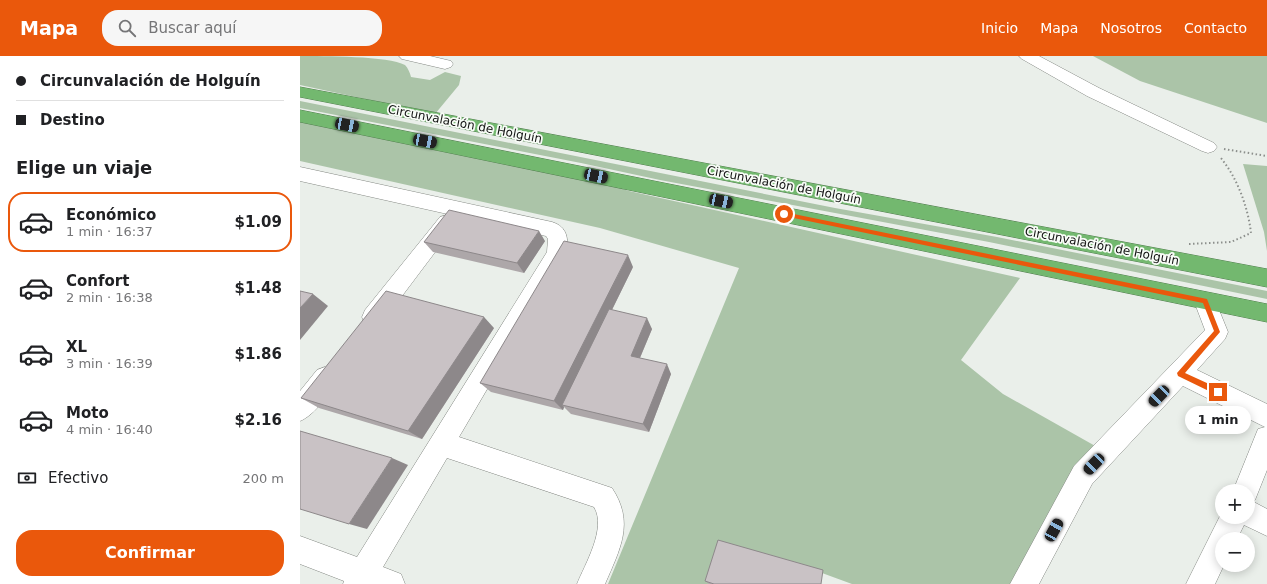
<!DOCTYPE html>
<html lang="es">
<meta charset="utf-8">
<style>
body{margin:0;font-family:"DejaVu Sans",sans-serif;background:#f6f6f6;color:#202124;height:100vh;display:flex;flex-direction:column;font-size:15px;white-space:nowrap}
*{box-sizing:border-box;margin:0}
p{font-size:13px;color:#757577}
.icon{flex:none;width:22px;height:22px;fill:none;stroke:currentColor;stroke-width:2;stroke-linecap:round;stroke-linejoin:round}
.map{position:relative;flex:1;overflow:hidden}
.panel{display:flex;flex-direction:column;background:#fff;width:300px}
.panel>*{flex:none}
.banner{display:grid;align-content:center;height:88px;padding:0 16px;background:#fff}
.buttons{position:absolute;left:915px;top:428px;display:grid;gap:8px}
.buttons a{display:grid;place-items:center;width:40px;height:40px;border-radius:50%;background:#fff;box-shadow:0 2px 10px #0003;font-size:20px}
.end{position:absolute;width:18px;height:18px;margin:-9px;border:5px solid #ea580c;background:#fff;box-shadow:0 0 0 2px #fff}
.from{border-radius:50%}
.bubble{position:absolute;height:28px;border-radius:14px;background:#fff;box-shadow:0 2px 10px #0003;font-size:13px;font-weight:800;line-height:28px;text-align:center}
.car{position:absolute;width:12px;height:24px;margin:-12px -6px;border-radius:5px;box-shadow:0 0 3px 1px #0007;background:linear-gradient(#222 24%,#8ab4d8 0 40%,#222 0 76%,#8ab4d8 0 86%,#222 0)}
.banner b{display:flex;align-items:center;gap:14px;height:38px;font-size:15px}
.banner b+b{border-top:1px solid #e0e0e0}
.banner i{width:10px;height:10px;background:#202124}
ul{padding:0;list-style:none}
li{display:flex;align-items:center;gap:12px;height:60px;margin:0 8px 6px;padding:0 8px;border:2px solid transparent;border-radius:16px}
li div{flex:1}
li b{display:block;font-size:15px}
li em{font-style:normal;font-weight:800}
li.active{border-color:#ea580c}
li>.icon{width:36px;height:36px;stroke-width:1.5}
h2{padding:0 16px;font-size:18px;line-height:48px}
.pay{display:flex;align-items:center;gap:10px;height:44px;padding:0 16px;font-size:15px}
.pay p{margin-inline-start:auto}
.action{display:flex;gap:8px;margin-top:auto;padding:8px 16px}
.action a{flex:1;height:46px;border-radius:16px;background:#ea580c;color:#fff;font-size:16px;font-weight:800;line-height:46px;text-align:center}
header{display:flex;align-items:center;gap:24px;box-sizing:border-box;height:56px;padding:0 20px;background:#ea580c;color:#fff}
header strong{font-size:19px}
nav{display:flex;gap:22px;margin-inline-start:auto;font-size:14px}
.search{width:280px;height:36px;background:#f6f6f6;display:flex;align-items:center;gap:10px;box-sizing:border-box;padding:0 14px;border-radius:16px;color:#757577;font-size:15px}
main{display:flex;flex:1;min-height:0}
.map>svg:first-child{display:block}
.green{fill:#abc4a8}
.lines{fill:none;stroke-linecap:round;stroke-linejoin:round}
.minor-casing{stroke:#848883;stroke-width:1}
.highway-casing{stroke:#517e4e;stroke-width:1}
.path{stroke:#8c8f8c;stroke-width:2;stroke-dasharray:1.5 2.5;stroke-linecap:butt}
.minor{fill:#fff;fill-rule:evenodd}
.highway{fill:#73b86f;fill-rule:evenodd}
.wall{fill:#ada7a9}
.shaded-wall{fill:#8d888a}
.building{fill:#c9c2c5;stroke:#8d888a}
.route{fill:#ea580c}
.labels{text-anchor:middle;stroke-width:3.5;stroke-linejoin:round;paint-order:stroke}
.street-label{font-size:12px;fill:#121312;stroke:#f8fcf7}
</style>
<header>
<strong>Mapa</strong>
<div class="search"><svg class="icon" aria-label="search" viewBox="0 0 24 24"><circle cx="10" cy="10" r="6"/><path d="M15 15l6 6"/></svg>Buscar aquí</div>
<nav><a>Inicio</a><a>Mapa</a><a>Nosotros</a><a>Contacto</a></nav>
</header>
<main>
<section class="panel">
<div class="banner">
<b><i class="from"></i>Circunvalación de Holguín</b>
<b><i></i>Destino</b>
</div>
<h2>Elige un viaje</h2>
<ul>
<li class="active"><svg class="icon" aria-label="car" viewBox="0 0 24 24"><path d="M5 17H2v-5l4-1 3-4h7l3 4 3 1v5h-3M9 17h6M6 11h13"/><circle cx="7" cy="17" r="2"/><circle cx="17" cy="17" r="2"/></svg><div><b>Económico</b><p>1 min · 16:37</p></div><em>$1.09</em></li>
<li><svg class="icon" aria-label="car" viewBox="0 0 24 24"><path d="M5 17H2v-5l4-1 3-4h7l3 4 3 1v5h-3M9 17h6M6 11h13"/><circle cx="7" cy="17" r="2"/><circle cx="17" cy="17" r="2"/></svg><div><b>Confort</b><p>2 min · 16:38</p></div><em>$1.48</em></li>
<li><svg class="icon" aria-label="car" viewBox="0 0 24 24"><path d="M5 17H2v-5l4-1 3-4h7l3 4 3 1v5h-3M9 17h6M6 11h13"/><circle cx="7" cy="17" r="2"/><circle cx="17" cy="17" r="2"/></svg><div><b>XL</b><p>3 min · 16:39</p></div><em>$1.86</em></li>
<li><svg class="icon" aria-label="car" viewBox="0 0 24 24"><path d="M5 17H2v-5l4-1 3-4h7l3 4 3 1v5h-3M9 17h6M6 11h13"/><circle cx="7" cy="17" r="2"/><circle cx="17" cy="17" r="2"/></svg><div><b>Moto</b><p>4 min · 16:40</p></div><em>$2.16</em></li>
</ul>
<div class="pay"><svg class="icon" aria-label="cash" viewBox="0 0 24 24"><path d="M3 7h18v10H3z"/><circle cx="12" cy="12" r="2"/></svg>Efectivo<p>200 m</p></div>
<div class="action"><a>Confirmar</a></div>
</section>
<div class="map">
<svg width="967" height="528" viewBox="0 0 967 528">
<rect width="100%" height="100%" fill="#eaefea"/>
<g class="green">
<path d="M 0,0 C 23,0 89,0 105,9 C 108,12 110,17 111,21 L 130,24 L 145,16 L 161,20 L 159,29 L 135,58 L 0,29 Z"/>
<path d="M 793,0 L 967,0 L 967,67 L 840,25 Z"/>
<path d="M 0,45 L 535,152 L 697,181 L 967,235 L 967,243 L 689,186 L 360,124 L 281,107 L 0,52 Z"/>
<path d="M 0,62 L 308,128 L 329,135 L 720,222 L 661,304 L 703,338 L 797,391 L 715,528 L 552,528 L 522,517 L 407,528 L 308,528 L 439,212 L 300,172 L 0,105 Z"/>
<path d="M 943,108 L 967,110 L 967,195 L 964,176 Z"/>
</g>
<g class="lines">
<defs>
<g id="minor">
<path d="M 99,0 L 130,0 L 151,5 L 153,8 L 151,11 L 145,13 L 102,3 Z"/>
<path d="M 719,0 L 739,0 L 799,32 L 914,87 L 917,91 L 914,95 L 908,97 L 902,95 L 787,40 L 722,3 Z"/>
<path d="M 0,111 L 252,166 C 268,171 268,183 267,197 L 159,381 L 312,432 C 335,467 320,493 305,528 L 277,528 C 285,508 307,472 294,451 L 147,402 L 83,511 L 101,518 L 105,528 L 43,528 L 44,525 L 0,508 L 0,480 L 57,501 L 247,196 L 248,183 L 246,180 L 0,125 Z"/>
<path d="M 147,159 L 154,161 L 157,166 L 154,171 L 81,268 L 73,270 L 65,268 L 62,261 L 65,254 L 140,161 Z"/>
<path d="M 905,236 L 913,239 L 928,276 L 925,283 L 897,314 L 967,348 L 967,414 L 955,444 L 952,445 L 967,453 L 967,480 L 944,469 L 937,483 L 922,483 L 922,509 L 924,509 L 915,528 L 886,528 L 922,456 L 922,461 L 948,461 L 948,435 L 933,435 L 958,373 L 965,371 L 883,330 L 792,428 L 739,528 L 710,528 L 774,410 L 905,274 L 894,245 L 897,239 Z"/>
<path d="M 25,311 L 33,314 L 37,322 C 30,337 15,359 0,365 L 0,335 L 17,314 Z"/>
</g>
<g id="highway">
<path d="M 0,31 L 967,213 L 967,231 L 0,41 Z"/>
<path d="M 0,54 L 967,248 L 967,266 L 0,66 Z"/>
</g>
</defs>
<use href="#minor" class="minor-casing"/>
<use href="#highway" class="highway-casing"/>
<g class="path">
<path d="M 924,93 L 967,100"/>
<path d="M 889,188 L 931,186 L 951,177 C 948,151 937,121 920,101"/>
</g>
<use href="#minor" class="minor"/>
<use href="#highway" class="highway"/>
</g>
<g class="wall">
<path d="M 245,185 L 224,217 L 133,196 L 124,186 Z"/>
<path d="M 333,211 L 312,254 L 352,273 L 340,302 L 371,318 L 349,376 L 271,358 L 264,351 L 263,354 L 191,336 L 180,327 Z"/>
<path d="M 194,272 L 122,383 L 19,352 L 1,342 Z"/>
<path d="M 405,525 L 521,528 L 409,528 Z"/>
</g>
<g class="shaded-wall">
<path d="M 239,175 L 245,185 L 224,217 L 217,207 Z"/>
<path d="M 328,199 L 333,211 L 265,349 L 262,349 L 264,351 L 263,354 L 254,345 Z"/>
<path d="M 13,238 L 28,250 L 0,284 L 0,252 Z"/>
<path d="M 184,261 L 194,272 L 122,383 L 108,375 Z"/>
<path d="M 347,262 L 352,273 L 336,311 L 331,300 Z"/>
<path d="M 367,308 L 371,318 L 349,376 L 343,368 Z"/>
<path d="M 92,402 L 108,409 L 67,473 L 49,468 Z"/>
</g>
<g class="building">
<path d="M 149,154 L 239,175 L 217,207 L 124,186 Z"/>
<path d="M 264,185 L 328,199 L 254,345 L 180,327 Z"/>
<path d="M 0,235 L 13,238 L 0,252 Z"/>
<path d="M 86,235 L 184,261 L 108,375 L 1,342 Z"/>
<path d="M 309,253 L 347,262 L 331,300 L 367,308 L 343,368 L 262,349 Z"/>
<path d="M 0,375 L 92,402 L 49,468 L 0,453 Z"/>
<path d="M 418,484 L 523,514 L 521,528 L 414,528 L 405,525 Z"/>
</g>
<path class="route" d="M 484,156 L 907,243 L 920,276 L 885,317 L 920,333 L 921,336 L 920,338 L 915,338 L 878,320 L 877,317 L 914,275 L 903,247 L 484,160 L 481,158 Z"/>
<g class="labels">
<g class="street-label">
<text transform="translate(165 68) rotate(11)" y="4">Circunvalación de Holguín</text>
<text transform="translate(484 129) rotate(11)" y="4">Circunvalación de Holguín</text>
<text transform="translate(802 190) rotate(11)" y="4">Circunvalación de Holguín</text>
</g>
</g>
</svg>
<div class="buttons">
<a>+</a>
<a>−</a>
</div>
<i class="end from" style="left:484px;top:158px"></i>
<i class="end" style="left:918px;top:336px"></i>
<div class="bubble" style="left:885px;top:350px;width:66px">1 min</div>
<i class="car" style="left:47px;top:69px;rotate:101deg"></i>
<i class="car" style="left:125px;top:85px;rotate:101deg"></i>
<i class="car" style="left:296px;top:120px;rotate:102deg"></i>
<i class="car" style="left:421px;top:145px;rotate:102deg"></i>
<i class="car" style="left:859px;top:340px;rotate:224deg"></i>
<i class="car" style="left:794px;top:408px;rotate:224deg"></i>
<i class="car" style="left:754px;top:474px;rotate:29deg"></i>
</div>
</main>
